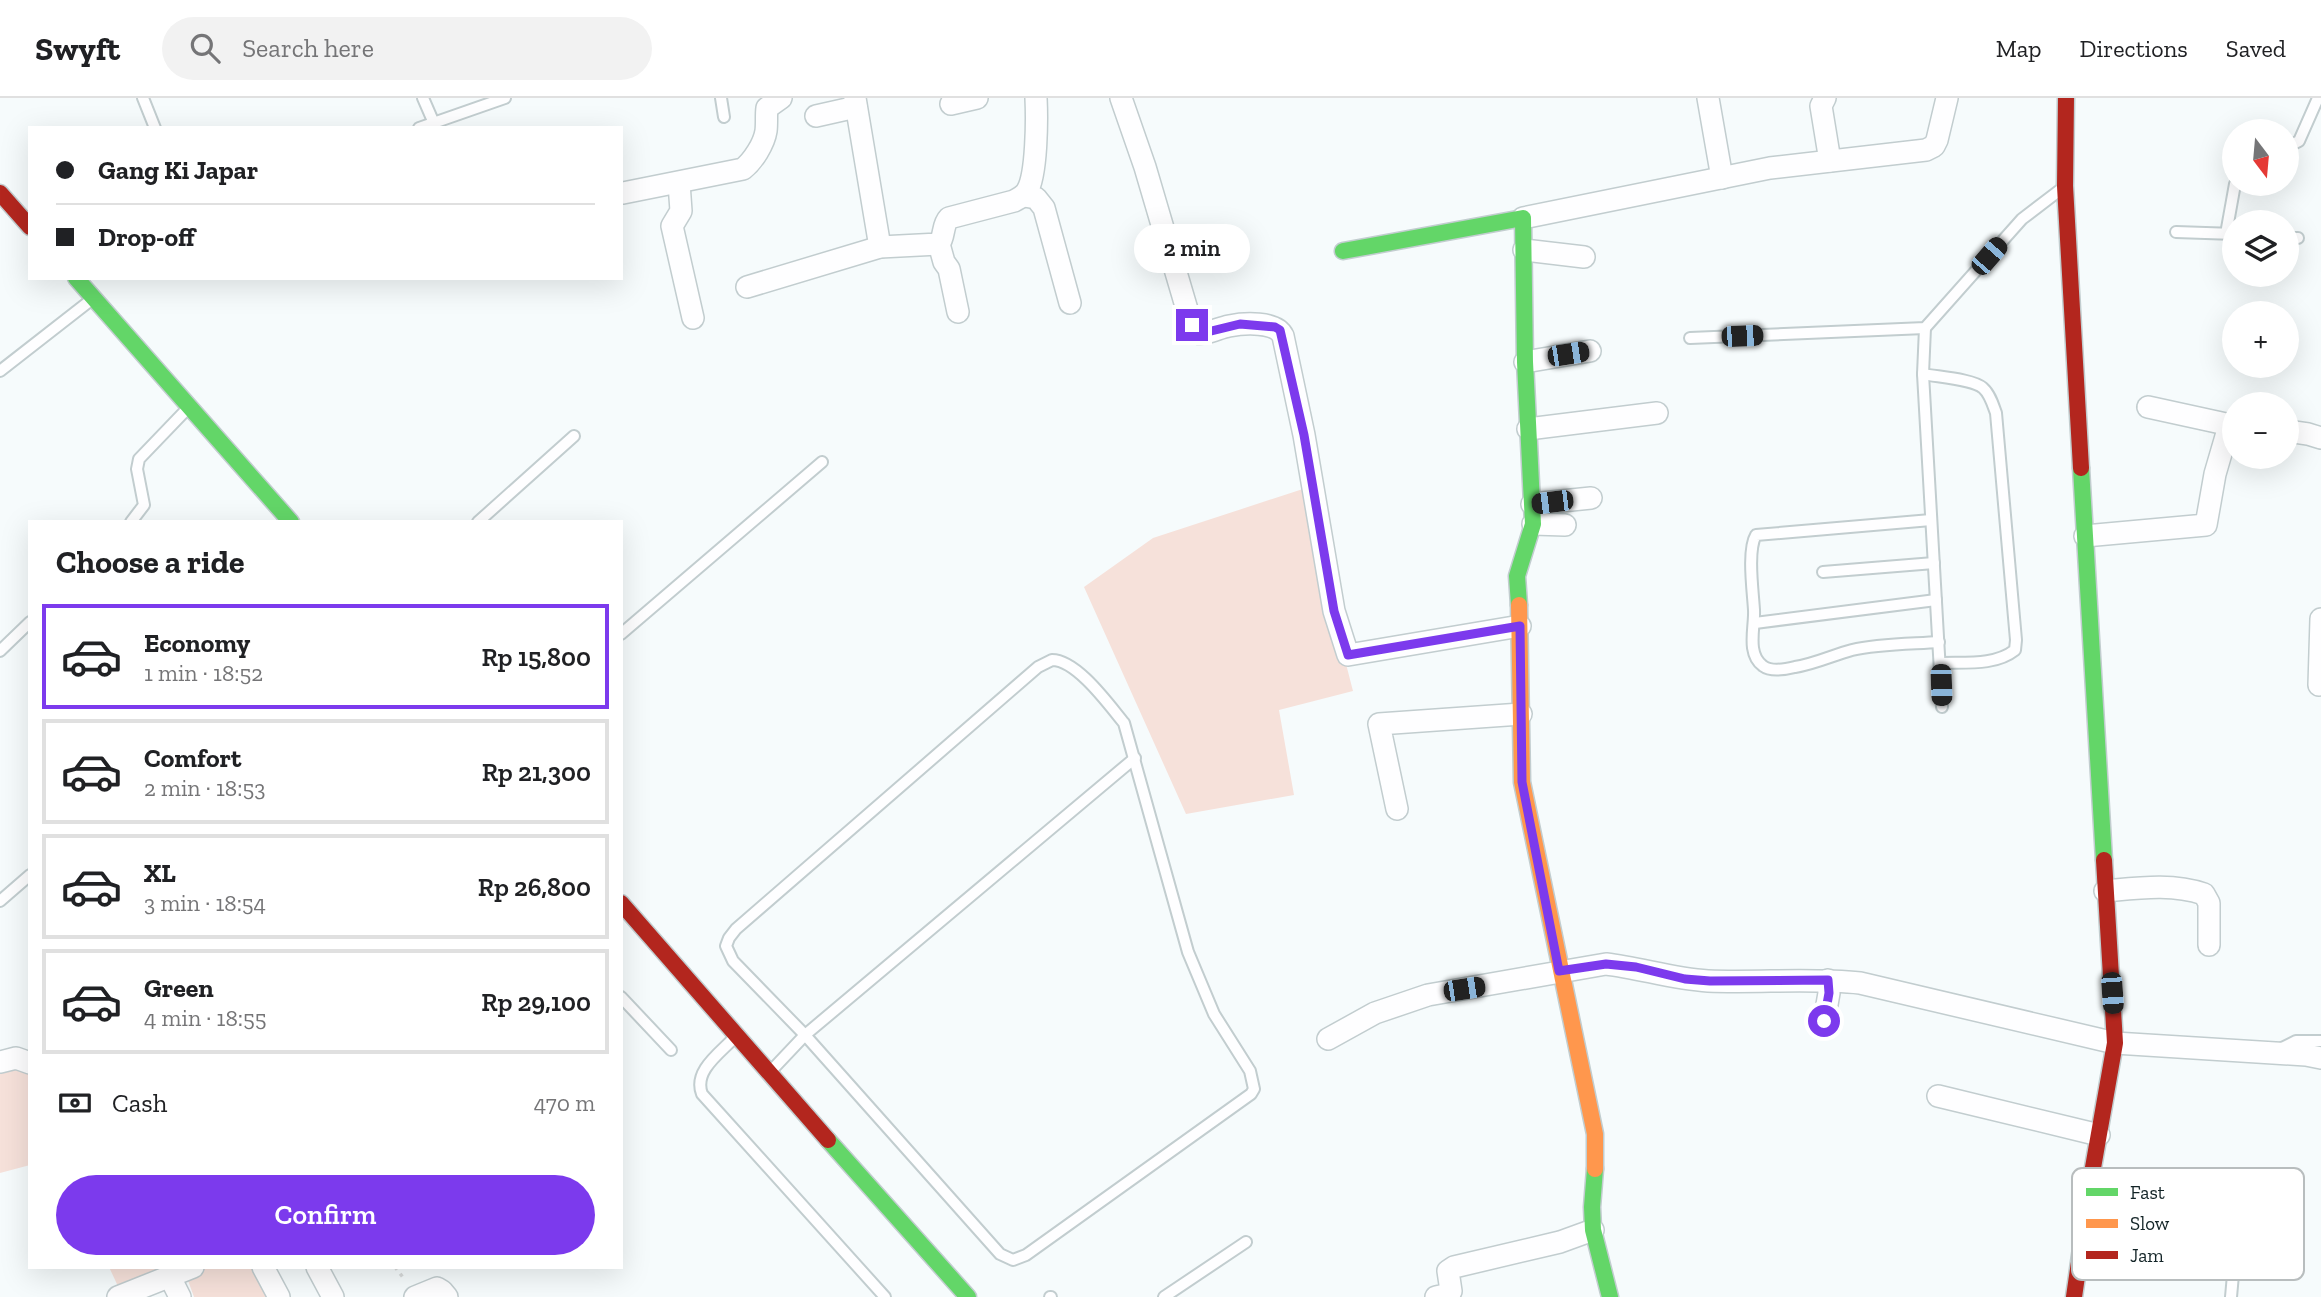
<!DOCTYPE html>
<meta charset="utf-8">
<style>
body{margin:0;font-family:"Zilla Slab",serif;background:#f2f2f2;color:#202124;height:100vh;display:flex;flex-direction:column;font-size:26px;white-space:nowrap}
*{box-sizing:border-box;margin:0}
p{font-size:23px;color:#757577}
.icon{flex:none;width:38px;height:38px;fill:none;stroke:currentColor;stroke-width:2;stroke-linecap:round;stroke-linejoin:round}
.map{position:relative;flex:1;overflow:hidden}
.panel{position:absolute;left:28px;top:422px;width:595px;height:749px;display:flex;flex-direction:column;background:#fff;border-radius:0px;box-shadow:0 7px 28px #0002}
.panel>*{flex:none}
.banner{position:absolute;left:28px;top:28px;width:595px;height:154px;border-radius:0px;box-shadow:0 7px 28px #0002;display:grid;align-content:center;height:154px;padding:0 28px;background:#fff}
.needle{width:46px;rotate:164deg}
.fabs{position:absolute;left:2222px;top:21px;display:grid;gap:14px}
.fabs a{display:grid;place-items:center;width:77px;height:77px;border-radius:50%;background:#fff;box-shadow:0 7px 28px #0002;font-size:35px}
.end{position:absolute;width:32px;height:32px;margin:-16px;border:9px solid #7c3aed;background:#fff;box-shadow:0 0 0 4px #fff}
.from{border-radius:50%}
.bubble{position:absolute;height:49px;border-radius:24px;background:#fff;box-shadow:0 7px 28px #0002;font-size:23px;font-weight:600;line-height:49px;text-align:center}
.car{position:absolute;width:21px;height:42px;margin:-21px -10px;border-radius:9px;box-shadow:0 0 5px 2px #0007;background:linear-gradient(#222 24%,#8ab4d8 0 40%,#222 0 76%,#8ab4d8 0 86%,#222 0)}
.banner b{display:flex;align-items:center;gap:24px;height:66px;font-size:26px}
.banner b+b{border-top:2px solid #e0e0e0}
.banner i{width:18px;height:18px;background:#202124}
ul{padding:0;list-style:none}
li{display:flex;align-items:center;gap:21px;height:105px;margin:0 14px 10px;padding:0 14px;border:4px solid #e0e0e0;border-radius:0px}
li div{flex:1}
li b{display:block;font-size:26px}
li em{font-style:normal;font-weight:600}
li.on{border-color:#7c3aed}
li>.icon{width:63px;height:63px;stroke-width:1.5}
h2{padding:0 28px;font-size:32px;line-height:84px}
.pay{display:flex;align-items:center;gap:18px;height:77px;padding:0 28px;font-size:26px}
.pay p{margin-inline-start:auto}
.button{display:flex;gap:14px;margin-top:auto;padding:14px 28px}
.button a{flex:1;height:80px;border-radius:42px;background:#7c3aed;color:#fff;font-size:28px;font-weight:600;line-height:80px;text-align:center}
header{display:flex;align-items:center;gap:42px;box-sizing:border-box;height:98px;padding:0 35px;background:#fff;border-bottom:2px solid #e0e0e0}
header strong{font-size:33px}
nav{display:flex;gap:38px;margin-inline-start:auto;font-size:24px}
.search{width:490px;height:63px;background:#f2f2f2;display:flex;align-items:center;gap:18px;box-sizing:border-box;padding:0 24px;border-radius:38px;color:#757577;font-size:26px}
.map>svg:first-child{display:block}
.green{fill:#f6e1da}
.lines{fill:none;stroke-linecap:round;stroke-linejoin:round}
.lane-casing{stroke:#c2cdcf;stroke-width:14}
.street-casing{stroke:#c2cdcf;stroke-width:24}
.fast-casing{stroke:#c2cdcf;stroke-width:19}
.slow-casing{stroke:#c2cdcf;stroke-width:19}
.jam-casing{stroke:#c2cdcf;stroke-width:19}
.path{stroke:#d7dada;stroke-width:3.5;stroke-dasharray:3.5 5;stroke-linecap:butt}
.lane{stroke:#fefeff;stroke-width:10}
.street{stroke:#fefeff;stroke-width:21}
.fast{stroke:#63d668;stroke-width:16}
.slow{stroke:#ff974d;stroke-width:16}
.jam{stroke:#b3261e;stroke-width:16}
.route{stroke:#7c3aed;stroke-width:9}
.key{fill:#fff;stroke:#b8bdbe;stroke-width:2}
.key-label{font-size:19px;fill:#132427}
</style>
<header>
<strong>Swyft</strong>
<div class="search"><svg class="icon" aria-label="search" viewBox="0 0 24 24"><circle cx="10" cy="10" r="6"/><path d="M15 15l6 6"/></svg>Search here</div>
<nav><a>Map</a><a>Directions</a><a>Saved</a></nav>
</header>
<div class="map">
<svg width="2321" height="1199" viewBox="0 0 2321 1199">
<rect width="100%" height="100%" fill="#f6fbfc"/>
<g class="green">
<path d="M 1309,389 L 1332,512 L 1353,593 L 1279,612 L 1294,697 L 1186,716 L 1084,489 L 1153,440 Z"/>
<path d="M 0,964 L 30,970 L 30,1067 L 0,1075 Z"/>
<path d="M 109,1169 L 264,1169 L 279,1199 L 194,1199 L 186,1177 L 123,1199 Z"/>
</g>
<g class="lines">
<defs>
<g id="lane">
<path d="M 143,0 L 155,30"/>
<path d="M 423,0 L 433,23"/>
<path d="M 721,0 L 724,19"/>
<path d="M 419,30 L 505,0"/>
<path d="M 2287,49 L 2299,43 L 2318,0"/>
<path d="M 2176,134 L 2235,136"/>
<path d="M 2226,136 L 2235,86"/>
<path d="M 2287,140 L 2298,140"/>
<path d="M 1925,230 L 1923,276 L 1942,609"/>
<path d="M 1690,240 L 1925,230 L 2022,121 L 2060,92"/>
<path d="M 0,273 L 91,202"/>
<path d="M 1923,276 C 1938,279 1973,281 1983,290 C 1990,296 1993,307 1996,315 L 2016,542 L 2015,552 C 1995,568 1964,564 1941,565"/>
<path d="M 1931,422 L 1756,437 C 1747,452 1753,494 1754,512 C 1755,529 1746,556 1763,568 C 1771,574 1787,571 1795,569 C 1815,566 1833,557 1852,552 C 1878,546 1912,546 1939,544"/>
<path d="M 131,424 L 144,407 L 137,371 L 139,361 L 188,310"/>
<path d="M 478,424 L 574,338"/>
<path d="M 1823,474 L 1934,465"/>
<path d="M 1755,525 L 1936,502"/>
<path d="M 621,536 L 822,364"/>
<path d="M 0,553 L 30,524"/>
<path d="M 1052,562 C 1077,562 1109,607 1124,625 L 1188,854 L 1214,916 L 1250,973 L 1254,991 L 1251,996 L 1026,1157 L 1013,1162 L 1000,1156 L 805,937 L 733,863 L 726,848 L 729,840 L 736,831 L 1038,569 Z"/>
<path d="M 0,803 L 30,777"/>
<path d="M 621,899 L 671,952"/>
<path d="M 734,940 C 720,955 693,973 702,996 L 885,1199"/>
<path d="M 2280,951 L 2296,943 L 2321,943"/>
<path d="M 770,974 L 805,937 L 1135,660"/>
<path d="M 1050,1199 L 1051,1199"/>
<path d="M 1164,1199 L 1246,1144"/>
<path d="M 2231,1199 L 2237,1132"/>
</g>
<g id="street">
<path d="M 855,0 L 880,149"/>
<path d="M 1121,0 L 1145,69 L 1193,232 L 1196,235 C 1207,237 1218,230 1229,228 C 1244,225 1276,223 1283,238 L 1304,337 L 1334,513 L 1348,557 L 1520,528"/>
<path d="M 1708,0 L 1722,80"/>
<path d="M 1825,0 L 1821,8 L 1830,63"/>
<path d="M 951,6 L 977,0"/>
<path d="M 816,18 L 856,9"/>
<path d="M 679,85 L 681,113 L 672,128 L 693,220"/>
<path d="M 623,95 L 743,71 C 753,63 764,46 766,33 C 767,25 766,17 767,10 L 781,0"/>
<path d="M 1024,98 L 1036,100 L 1044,110 L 1070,205"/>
<path d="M 1523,120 L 1770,70 L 1926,52 L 1934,48 L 1937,42 L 1947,0"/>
<path d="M 939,146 L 944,164 L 949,171 L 958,214"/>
<path d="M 1524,152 L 1584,159"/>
<path d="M 747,189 L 880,149 L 939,146 C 945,138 942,127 949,120 L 1014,103 C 1020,100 1024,98 1027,93 C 1037,77 1037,20 1036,0"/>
<path d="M 1525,264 L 1590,253"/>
<path d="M 2148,309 L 2235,328"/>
<path d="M 1528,331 L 1657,315"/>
<path d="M 2287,333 L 2308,336 L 2321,340"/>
<path d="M 1532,406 L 1591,400"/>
<path d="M 1533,426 L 1565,427"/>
<path d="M 2085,438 L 2206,427 L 2215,376 L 2229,328"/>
<path d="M 2319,587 L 2321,521"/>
<path d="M 1397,711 L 1379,626 L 1521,616"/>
<path d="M 2105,793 C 2138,790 2172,785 2204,796 L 2209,805 L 2209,847"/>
<path d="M 1824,924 L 1829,895 L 1828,882"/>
<path d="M 1328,941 L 1375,915 L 1428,897 L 1606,866 C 1640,870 1673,881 1708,883 C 1759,885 1809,880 1860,885 L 2115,945 L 2306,957 L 2321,960"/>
<path d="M 0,964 L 16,960 L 30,965"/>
<path d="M 1938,998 L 2099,1037"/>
<path d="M 263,1169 L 279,1199"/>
<path d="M 317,1169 L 333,1199"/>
<path d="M 170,1179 L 180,1199"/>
<path d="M 118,1199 L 193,1169"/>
<path d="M 415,1199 L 437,1190 L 442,1193 L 447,1199"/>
<path d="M 1436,1199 L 1445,1197 L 1451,1193 L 1448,1173 L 1454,1169 L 1560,1144 L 1593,1132"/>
</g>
<g id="fast">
<path d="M 1343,153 L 1523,120 L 1525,264 L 1533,426 L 1517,478 L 1519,507"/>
<path d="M 76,180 L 291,424"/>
<path d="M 2081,370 L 2104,762"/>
<path d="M 828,1042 L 968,1199"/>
<path d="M 1595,1071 L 1592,1109 L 1593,1132 L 1610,1199"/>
</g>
<path id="slow" d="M 1519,507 L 1522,684 L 1595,1036 L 1595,1071"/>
<g id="jam">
<path d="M 2066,0 L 2065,88 L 2081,370"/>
<path d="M 0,95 L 30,129"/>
<path d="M 621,805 L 828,1042"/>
<path d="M 2074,1199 L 2091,1081 L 2115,945 L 2104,762"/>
</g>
</defs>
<use href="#lane" class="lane-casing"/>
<use href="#street" class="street-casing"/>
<use href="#fast" class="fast-casing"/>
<use href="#slow" class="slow-casing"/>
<use href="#jam" class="jam-casing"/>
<path class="path" d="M 395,1169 L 405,1182"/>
<use href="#lane" class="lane"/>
<use href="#street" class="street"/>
<use href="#fast" class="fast"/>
<use href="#slow" class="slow"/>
<use href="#jam" class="jam"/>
</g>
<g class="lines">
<path class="route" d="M 1192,227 L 1196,235 L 1199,236 L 1240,226 L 1275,229 L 1280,232 L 1304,337 L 1334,513 L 1348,557 L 1520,528 L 1522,684 L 1559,873 L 1606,866 L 1636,869 L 1685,881 L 1710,883 L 1828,882 L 1829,895 L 1824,923"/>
</g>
<rect x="2072" y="1070" width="232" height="112" rx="10" class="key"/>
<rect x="2086" y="1090" width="32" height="8" fill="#63d668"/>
<rect x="2086" y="1121" width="32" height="9" fill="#ff974d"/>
<rect x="2086" y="1153" width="32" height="8" fill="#b3261e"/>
<g class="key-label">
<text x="2130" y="1101">Fast</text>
<text x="2130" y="1132">Slow</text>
<text x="2130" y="1164">Jam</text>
</g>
</svg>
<div class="fabs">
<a><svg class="needle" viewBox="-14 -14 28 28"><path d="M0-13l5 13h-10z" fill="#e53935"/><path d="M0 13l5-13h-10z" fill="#757577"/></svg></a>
<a><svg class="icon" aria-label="layers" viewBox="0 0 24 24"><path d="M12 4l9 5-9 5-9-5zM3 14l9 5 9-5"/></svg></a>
<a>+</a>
<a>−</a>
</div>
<i class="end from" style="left:1824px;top:923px"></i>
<i class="end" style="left:1192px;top:227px"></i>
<div class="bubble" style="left:1134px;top:126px;width:116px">2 min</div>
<i class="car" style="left:1989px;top:158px;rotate:41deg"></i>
<i class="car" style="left:1742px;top:238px;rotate:88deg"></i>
<i class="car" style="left:1568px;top:256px;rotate:81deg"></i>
<i class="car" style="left:1552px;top:404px;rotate:263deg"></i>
<i class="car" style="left:1941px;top:587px;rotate:178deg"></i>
<i class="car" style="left:1464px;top:891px;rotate:81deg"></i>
<i class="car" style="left:2112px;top:895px;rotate:176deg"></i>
<div class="banner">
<b><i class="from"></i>Gang Ki Japar</b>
<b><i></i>Drop-off</b>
</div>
<section class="panel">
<h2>Choose a ride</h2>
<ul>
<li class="on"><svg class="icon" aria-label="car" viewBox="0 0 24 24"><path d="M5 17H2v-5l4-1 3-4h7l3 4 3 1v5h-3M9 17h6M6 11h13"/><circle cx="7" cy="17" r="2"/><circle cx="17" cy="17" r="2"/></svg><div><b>Economy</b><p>1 min · 18:52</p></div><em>Rp 15,800</em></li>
<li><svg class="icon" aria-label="car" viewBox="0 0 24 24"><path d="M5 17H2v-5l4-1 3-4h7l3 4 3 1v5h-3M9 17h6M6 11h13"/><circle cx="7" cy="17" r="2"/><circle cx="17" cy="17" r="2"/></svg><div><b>Comfort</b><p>2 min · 18:53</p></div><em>Rp 21,300</em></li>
<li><svg class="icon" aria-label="car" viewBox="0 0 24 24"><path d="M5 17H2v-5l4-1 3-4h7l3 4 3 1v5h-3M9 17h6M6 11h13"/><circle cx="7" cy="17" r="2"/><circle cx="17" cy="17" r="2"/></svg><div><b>XL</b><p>3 min · 18:54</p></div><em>Rp 26,800</em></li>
<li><svg class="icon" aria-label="car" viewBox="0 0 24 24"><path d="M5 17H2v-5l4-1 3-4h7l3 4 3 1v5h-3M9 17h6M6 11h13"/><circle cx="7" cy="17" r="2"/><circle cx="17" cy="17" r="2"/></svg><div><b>Green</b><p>4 min · 18:55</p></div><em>Rp 29,100</em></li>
</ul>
<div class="pay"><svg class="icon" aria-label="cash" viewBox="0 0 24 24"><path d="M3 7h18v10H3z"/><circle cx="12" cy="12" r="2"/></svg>Cash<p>470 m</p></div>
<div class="button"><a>Confirm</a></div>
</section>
</div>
